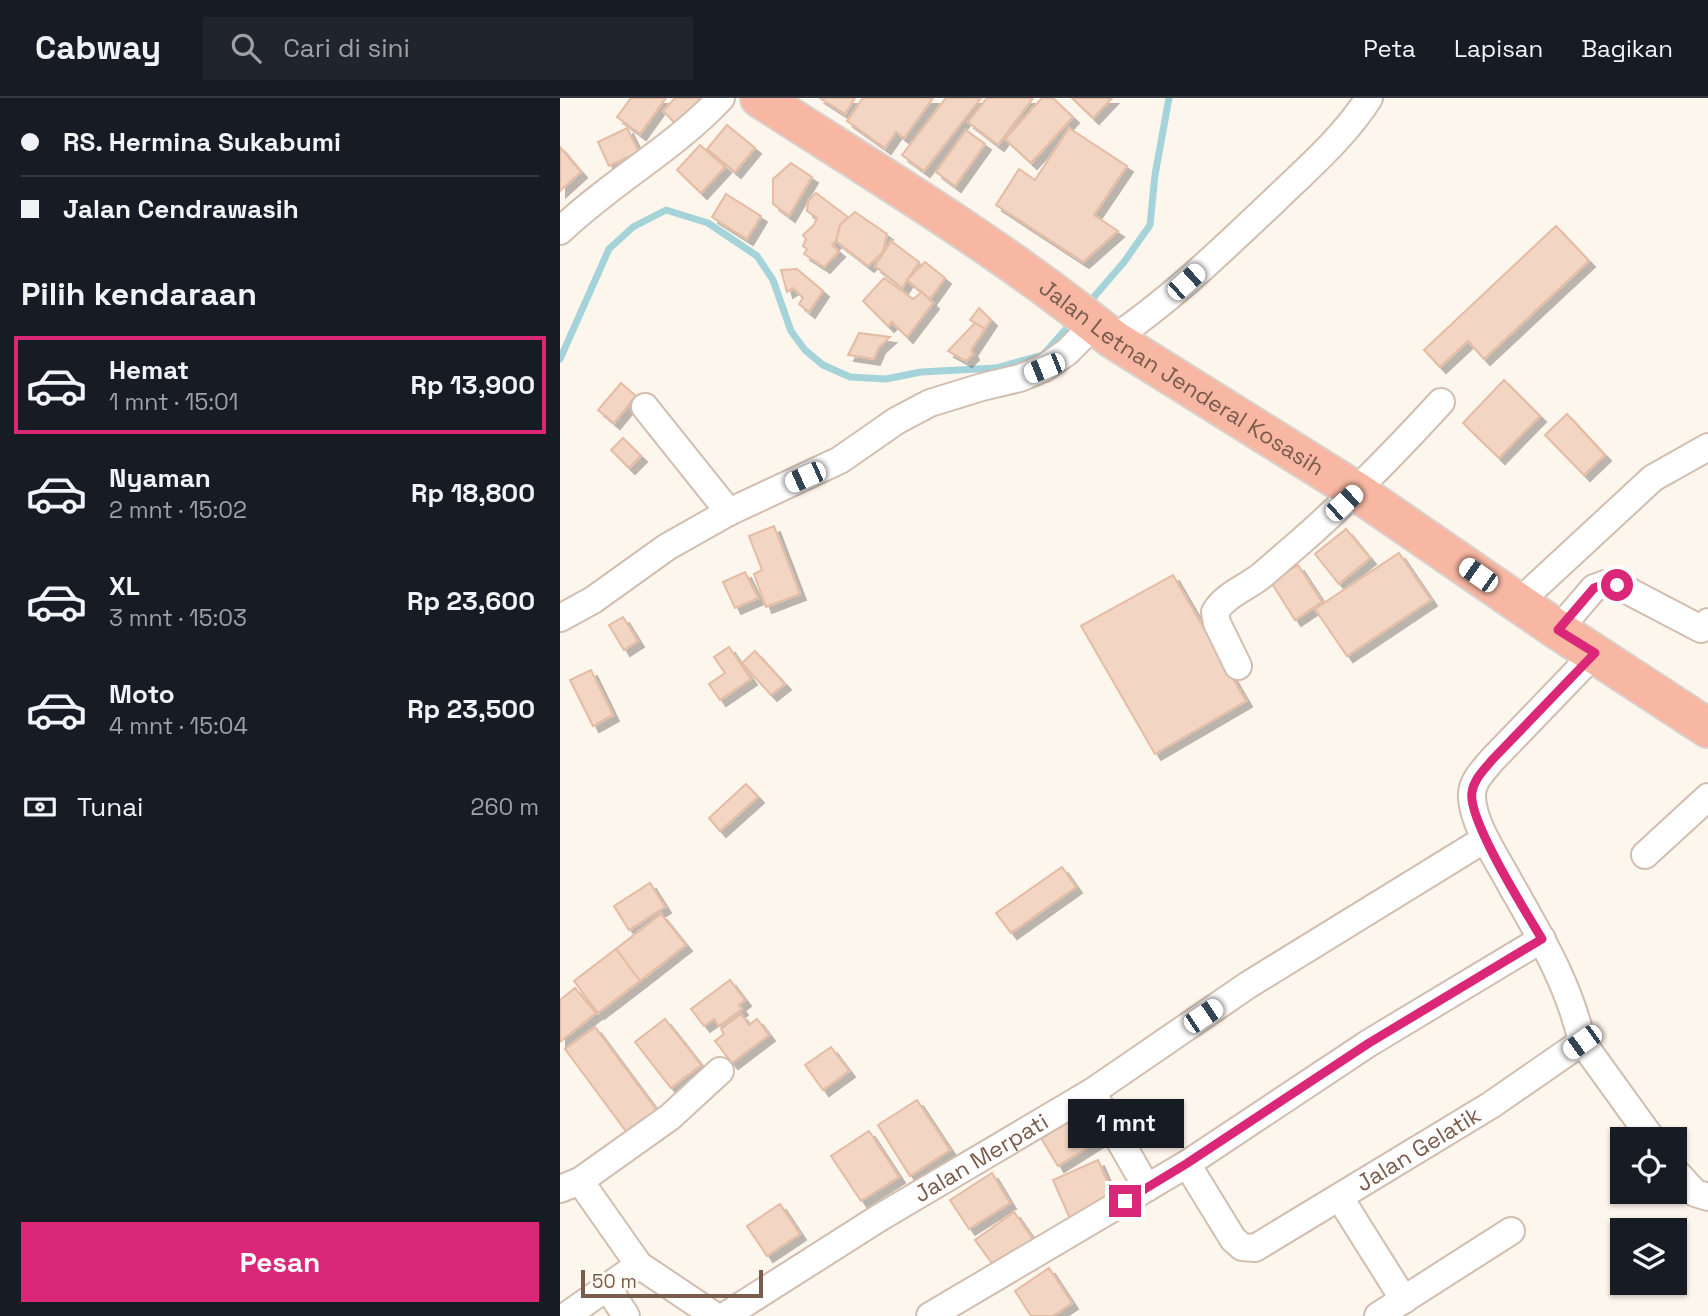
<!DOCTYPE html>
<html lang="id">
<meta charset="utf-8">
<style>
body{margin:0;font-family:"Space Grotesk",sans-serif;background:#20242c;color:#f1f3f6;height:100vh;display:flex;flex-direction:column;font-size:26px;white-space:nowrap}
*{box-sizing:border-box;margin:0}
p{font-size:23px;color:#9ea1a6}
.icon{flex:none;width:38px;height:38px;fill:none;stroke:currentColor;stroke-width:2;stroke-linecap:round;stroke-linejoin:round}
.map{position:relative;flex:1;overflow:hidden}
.drawer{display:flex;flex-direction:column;background:#171b24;width:560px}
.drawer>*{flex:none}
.hud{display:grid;align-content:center;height:154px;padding:0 21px;background:#171b24}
.fabs{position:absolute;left:1050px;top:1029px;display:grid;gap:14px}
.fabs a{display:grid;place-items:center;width:77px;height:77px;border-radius:0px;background:#171b24;box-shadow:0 2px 5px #0004;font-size:35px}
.scale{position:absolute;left:21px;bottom:18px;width:182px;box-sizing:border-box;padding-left:7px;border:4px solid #7a5c4d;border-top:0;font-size:19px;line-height:24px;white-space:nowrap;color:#7a5c4d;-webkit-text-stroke:5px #fffaf3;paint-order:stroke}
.end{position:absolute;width:32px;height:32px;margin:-16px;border:9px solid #db2777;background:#fff;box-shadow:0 0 0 4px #fff}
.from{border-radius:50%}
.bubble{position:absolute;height:49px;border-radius:0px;background:#171b24;box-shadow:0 2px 5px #0004;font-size:23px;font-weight:700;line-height:49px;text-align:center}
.car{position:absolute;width:21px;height:42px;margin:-21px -10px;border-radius:9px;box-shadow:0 0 5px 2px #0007;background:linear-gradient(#fff 24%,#345 0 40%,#fff 0 76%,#345 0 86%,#fff 0)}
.hud b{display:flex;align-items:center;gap:24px;height:66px;font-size:26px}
.hud b+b{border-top:2px solid #363941}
.hud i{width:18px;height:18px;background:#f1f3f6}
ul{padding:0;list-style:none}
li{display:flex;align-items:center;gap:21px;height:98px;margin:0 14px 10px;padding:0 7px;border:4px solid transparent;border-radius:0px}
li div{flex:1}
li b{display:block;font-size:26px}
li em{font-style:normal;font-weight:700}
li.current{border-color:#db2777}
li>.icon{width:63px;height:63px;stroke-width:1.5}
h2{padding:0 21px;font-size:32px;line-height:84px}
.pay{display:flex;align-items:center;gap:18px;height:77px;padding:0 21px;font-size:26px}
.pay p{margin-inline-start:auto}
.button{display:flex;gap:14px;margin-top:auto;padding:14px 21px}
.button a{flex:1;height:80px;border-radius:0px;background:#db2777;color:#fff;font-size:28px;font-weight:700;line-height:80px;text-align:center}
header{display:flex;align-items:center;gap:42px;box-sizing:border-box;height:98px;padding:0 35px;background:#171b24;border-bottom:2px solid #363941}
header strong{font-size:33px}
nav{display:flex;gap:38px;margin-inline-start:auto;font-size:24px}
.search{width:490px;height:63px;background:#20242c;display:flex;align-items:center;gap:18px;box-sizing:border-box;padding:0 24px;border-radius:0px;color:#9ea1a6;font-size:26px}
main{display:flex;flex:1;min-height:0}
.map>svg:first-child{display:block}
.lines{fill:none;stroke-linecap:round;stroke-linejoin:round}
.stream{stroke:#a5d3da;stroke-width:7}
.building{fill:#f3d5c3;stroke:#e6bba3;stroke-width:2;filter:url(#shadow)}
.minor-casing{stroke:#d1beb0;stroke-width:30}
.highway-casing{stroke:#dad1cd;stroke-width:42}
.minor{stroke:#fff;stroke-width:26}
.highway{stroke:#f7b7a3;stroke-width:38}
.route{stroke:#db2777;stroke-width:9}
.labels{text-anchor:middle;stroke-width:7;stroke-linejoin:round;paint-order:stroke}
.street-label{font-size:23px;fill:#7a5c4d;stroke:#fffaf3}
</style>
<header>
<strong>Cabway</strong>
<div class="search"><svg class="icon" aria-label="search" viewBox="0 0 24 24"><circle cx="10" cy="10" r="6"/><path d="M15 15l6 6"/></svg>Cari di sini</div>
<nav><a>Peta</a><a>Lapisan</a><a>Bagikan</a></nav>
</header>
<main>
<section class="drawer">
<div class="hud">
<b><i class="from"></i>RS. Hermina Sukabumi</b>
<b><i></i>Jalan Cendrawasih</b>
</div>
<h2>Pilih kendaraan</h2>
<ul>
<li class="current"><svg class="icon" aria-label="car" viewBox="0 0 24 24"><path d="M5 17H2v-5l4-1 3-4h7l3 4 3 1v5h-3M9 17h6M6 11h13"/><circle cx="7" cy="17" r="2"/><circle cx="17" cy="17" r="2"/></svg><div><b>Hemat</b><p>1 mnt · 15:01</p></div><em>Rp 13,900</em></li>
<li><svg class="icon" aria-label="car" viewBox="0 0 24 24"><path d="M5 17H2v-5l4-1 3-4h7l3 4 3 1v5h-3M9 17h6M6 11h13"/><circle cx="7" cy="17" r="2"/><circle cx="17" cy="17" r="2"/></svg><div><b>Nyaman</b><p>2 mnt · 15:02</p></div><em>Rp 18,800</em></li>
<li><svg class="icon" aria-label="car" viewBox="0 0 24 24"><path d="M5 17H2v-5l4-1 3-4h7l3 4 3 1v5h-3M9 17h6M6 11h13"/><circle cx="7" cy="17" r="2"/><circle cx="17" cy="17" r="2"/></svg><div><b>XL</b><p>3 mnt · 15:03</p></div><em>Rp 23,600</em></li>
<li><svg class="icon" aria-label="car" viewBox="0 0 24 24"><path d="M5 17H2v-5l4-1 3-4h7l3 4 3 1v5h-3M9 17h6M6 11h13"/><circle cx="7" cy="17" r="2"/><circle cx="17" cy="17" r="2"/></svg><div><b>Moto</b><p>4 mnt · 15:04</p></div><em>Rp 23,500</em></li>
</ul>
<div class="pay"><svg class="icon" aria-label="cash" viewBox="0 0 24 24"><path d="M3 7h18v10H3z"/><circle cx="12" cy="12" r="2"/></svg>Tunai<p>260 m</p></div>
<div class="button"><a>Pesan</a></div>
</section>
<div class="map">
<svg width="1148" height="1218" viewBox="0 0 1148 1218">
<defs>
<filter id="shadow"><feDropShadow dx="6" dy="6" stdDeviation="0" flood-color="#0004"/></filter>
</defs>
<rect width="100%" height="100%" fill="#fdf6ec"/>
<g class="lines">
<g class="stream">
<path d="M 527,207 L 564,164 L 590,127 L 595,77 L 609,0"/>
<path d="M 0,261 L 49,151 L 73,129 L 106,112 L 148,125 L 197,158 L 213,182 L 231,233 L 245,252 L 263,267 L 290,279 L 326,281 L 361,274 L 436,270 L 483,257 L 512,224"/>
</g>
</g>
<g class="building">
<path d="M 71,0 L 106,0 L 80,36 L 57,19 Z"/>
<path d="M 115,0 L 142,0 L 117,27 L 103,13 Z"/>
<path d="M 260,0 L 295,0 L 285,16 Z"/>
<path d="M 303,0 L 373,0 L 344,40 L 336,34 L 325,50 L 287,23 Z"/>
<path d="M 386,0 L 421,0 L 364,73 L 342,57 Z"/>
<path d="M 427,0 L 473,0 L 438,47 L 408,24 Z"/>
<path d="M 482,0 L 493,0 L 513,19 L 471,65 L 445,41 Z"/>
<path d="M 512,0 L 552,0 L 533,20 Z"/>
<path d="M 167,27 L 195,50 L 175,74 L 147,51 Z"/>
<path d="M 67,30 L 79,54 L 49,68 L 38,44 Z"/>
<path d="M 509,30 L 567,68 L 534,117 L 558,133 L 523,164 L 436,107 L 459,71 L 475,82 Z"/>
<path d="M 406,32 L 425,46 L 395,88 L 376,74 Z"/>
<path d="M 140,47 L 165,69 L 141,95 L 117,72 Z"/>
<path d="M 0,49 L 21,74 L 0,93 Z"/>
<path d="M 231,65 L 252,79 L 229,118 L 213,106 L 213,81 Z"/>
<path d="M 256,95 L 288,119 L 280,127 L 276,143 L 272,147 L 279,153 L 264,169 L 244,156 L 247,151 L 243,148 L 246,141 L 243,137 L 254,127 L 257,120 L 247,113 L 248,103 Z"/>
<path d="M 166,96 L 201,118 L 187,141 L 152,119 Z"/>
<path d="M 295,114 L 327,136 L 323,154 L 308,168 L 276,143 L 280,127 Z"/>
<path d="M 996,128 L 1029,163 L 924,261 L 908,243 L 880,269 L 864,252 Z"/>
<path d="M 331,143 L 359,164 L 342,190 L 315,168 Z"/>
<path d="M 365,164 L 385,180 L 370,201 L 347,182 Z"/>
<path d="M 237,171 L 263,193 L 249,214 L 239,206 L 243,200 L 233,190 L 227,194 L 221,172 Z"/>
<path d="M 324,180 L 353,201 L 362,194 L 373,205 L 347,239 L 332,224 L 328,228 L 303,203 Z"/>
<path d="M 419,210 L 431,222 L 425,231 L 410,222 Z"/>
<path d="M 415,225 L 425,231 L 411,252 L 413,256 L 406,263 L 388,253 Z"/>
<path d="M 299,235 L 330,239 L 319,249 L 314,261 L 288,257 Z"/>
<path d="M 944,282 L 980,318 L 939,360 L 903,325 Z"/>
<path d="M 61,285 L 76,298 L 54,325 L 38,312 Z"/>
<path d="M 1007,316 L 1045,357 L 1024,377 L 985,337 Z"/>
<path d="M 63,340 L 81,358 L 69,370 L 51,352 Z"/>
<path d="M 214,428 L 240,496 L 206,509 L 194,476 L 202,472 L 189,438 Z"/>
<path d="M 786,431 L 810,460 L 779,486 L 755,456 Z"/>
<path d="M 839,455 L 871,502 L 787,558 L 755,511 Z"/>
<path d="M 738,467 L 762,504 L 735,522 L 711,484 Z"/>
<path d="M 185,474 L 198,500 L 175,510 L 163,484 Z"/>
<path d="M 613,477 L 686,603 L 595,656 L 521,528 Z"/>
<path d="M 63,519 L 78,543 L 64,552 L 49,527 Z"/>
<path d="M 169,549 L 191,581 L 160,602 L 149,586 L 165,575 L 154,559 Z"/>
<path d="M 195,553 L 225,586 L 211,597 L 182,565 Z"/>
<path d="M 31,572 L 53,617 L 33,628 L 10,582 Z"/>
<path d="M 186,686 L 198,699 L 160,733 L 149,720 Z"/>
<path d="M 502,769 L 516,789 L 451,835 L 436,815 Z"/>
<path d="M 90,785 L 105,809 L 69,832 L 54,808 Z"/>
<path d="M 101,816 L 126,847 L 80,883 L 56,851 Z"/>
<path d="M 56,851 L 80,883 L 38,915 L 14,883 Z"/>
<path d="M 170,882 L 185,902 L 179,907 L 182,911 L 159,928 L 154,921 L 144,928 L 131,911 Z"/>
<path d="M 15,890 L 36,915 L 0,944 L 0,902 Z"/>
<path d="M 181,916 L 189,927 L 197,921 L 209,937 L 172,965 L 155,943 L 164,936 L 161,931 Z"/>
<path d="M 105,921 L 141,967 L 111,990 L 75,944 Z"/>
<path d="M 35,929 L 98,1014 L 68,1036 L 5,951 Z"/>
<path d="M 271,949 L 289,973 L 263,992 L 245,967 Z"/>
<path d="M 357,1002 L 390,1052 L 350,1078 L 318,1027 Z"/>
<path d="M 528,1010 L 546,1038 L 498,1068 L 481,1040 Z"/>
<path d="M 309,1033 L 339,1079 L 301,1103 L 271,1058 Z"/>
<path d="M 538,1062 L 556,1103 L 511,1123 L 493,1082 Z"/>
<path d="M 432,1075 L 450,1105 L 409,1131 L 390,1102 Z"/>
<path d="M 220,1106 L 240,1136 L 207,1158 L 187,1128 Z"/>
<path d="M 454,1114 L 473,1141 L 434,1168 L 415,1142 Z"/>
<path d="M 489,1170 L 512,1205 L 493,1218 L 471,1218 L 455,1193 Z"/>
</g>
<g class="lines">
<defs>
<g id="minor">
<path d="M 0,133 C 51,84 113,51 161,0"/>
<path d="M 553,241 C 612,201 663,151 715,102 C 747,71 785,38 809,0"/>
<path d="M 85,309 L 169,414"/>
<path d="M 958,505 L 1093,380 L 1148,349"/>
<path d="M 0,520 L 33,502 L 107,449 L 169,414 L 280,362 L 336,323 L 370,305 L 422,289 L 460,280 L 484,270 L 507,254 L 535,226"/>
<path d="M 998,532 L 1034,490 L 1045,486 L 1057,487 L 1141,531 L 1148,524"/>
<path d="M 678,568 L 657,525 L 655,514 C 665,497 686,490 701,478 C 713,468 725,457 737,447 C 789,402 835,354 881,304"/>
<path d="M 1085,757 L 1148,699"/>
<path d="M 1022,944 L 1092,1041"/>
<path d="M 532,994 L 587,1090"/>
<path id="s1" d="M 627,1066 L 673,1141 L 682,1149 L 695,1150 L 931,1007 L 1022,944 C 1009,886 980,838 951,787 C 938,762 913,727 912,699 C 911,684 923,673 932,662 L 1035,555"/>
<path d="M 1115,1073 L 1135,1095 L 1148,1099"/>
<path d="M 20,1083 L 110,1019 L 160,973"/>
<path d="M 0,1091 L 20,1083 L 79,1167 L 155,1218"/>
<path d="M 780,1100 L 844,1202"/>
<path d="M 48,1190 L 66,1218"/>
<path d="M 6,1218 L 79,1167"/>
<path id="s2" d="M 165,1218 L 319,1120 L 532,994 L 688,887 L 925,741"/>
<path d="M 370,1218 L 627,1066 L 809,945 L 982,841"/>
<path d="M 818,1218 L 951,1133"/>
</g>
<g id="highway">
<path id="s3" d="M 200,0 C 319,77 443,151 553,241 L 796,393 L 998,532 L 1148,630"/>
</g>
</defs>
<use href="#minor" class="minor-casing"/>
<use href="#highway" class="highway-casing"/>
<use href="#minor" class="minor"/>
<use href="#highway" class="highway"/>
</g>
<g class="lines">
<path class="route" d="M 565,1103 L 626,1066 L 809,945 L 982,841 C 966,814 907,721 912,694 C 914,681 924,672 932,662 L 1035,555 L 998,532 L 1034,490 L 1045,486 L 1057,487"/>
</g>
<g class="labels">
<g class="street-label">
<text dy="8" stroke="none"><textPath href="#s3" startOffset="506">Jalan Letnan Jenderal Kosasih</textPath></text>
<text dy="8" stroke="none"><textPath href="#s1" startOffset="304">Jalan Gelatik</textPath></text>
<text dy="8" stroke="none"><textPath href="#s2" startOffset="301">Jalan Merpati</textPath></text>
</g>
</g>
</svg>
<div class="fabs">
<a><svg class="icon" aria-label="locate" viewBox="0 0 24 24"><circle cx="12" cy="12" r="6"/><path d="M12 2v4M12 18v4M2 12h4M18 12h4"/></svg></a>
<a><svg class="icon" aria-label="layers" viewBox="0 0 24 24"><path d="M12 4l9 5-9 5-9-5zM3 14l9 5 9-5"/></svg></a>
</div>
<div class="scale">50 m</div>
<i class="end from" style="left:1057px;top:487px"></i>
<i class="end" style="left:565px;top:1103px"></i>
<div class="bubble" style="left:508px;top:1001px;width:116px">1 mnt</div>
<i class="car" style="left:626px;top:184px;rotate:48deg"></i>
<i class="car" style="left:484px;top:270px;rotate:248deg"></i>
<i class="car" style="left:245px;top:379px;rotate:246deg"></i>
<i class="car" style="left:784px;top:405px;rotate:47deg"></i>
<i class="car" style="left:918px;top:477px;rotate:305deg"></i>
<i class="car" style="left:643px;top:918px;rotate:56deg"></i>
<i class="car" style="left:1022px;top:944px;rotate:234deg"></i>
</div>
</main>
